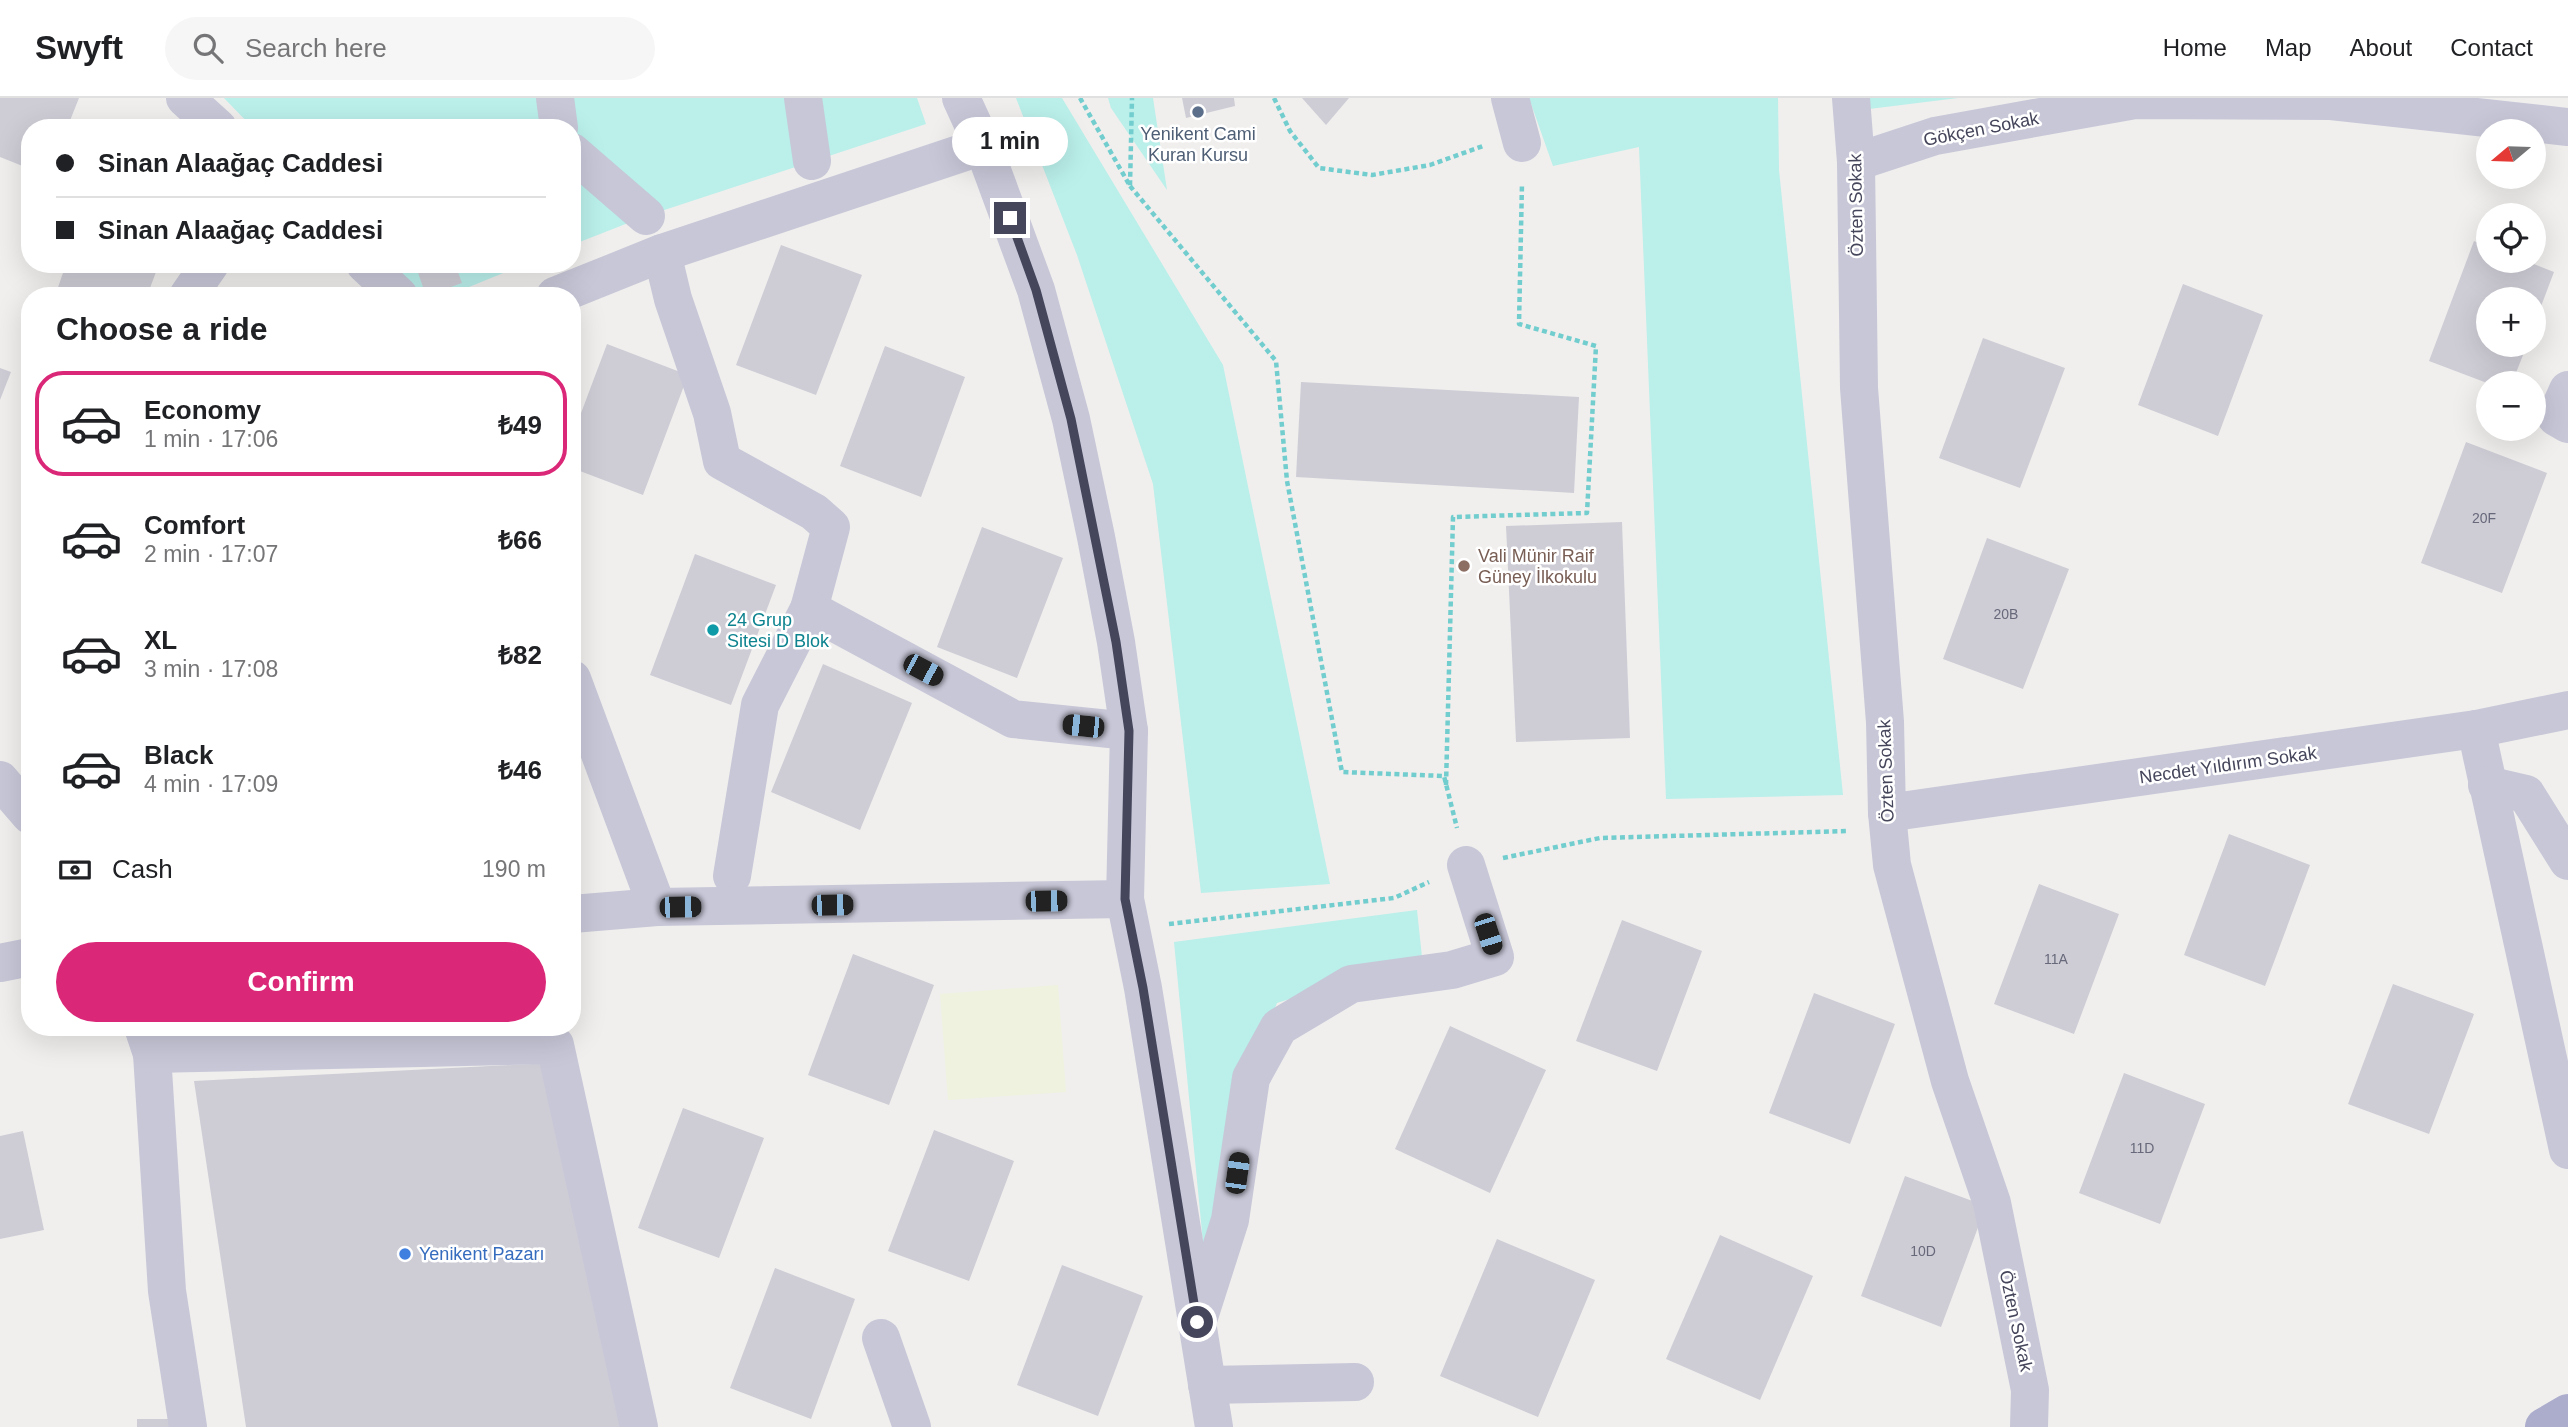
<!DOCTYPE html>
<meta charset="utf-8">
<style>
body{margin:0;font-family:Arial,sans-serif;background:#f6f6f6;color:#202124;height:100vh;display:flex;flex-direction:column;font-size:26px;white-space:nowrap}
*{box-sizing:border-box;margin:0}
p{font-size:23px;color:#757577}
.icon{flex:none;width:38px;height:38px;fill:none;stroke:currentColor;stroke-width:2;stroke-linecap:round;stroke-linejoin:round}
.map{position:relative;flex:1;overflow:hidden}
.details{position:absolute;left:21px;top:189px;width:560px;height:749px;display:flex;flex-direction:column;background:#fff;border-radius:28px;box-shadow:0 7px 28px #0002}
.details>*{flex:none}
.top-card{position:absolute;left:21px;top:21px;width:560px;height:154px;border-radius:28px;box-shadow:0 7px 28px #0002;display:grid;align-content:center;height:154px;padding:0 35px;background:#fff}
.needle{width:46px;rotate:251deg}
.tools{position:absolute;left:2476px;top:21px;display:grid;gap:14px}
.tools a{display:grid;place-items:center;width:70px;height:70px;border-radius:50%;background:#fff;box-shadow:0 7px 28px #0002;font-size:35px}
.end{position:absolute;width:32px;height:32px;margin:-16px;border:9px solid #45465b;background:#fff;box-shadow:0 0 0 4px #fff}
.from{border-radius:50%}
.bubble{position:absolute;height:49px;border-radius:24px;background:#fff;box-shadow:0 7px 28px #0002;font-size:23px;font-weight:600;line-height:49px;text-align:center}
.car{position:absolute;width:21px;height:42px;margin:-21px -10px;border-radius:9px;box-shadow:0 0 5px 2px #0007;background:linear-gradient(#222 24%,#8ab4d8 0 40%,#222 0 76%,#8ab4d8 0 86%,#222 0)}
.top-card b{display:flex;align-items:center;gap:24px;height:66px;font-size:26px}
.top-card b+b{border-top:2px solid #e0e0e0}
.top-card i{width:18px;height:18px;background:#202124}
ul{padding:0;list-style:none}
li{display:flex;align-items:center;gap:21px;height:105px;margin:0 14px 10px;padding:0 21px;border:4px solid transparent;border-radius:28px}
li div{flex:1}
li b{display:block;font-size:26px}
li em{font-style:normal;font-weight:600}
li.current{border-color:#db2777}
li>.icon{width:63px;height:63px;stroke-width:1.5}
h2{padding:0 35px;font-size:32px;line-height:84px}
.pay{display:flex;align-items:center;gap:18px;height:77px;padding:0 35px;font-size:26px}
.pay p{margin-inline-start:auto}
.cta{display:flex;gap:14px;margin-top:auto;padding:14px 35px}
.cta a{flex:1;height:80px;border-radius:42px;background:#db2777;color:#fff;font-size:28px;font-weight:600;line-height:80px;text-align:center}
header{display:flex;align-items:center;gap:42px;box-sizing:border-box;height:98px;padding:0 35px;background:#fff;border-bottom:2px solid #e0e0e0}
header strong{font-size:33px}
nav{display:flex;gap:38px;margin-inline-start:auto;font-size:24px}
.search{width:490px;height:63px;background:#f6f6f6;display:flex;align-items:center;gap:18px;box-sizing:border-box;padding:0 24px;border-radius:38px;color:#757577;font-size:26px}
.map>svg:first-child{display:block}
.green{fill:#baefea}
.sand{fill:#eef2de}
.building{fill:#cecdd6}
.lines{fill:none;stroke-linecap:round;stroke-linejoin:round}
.path{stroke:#72cdce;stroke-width:4.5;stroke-dasharray:5 3.5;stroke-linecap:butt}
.minor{stroke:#c7c7d8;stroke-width:38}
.major{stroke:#acadcd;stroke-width:38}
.route{stroke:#45465b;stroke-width:9}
.service-dot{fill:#5c6f8a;stroke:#fff;stroke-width:2.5}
.education-dot{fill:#8d6e63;stroke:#fff;stroke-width:2.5}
.culture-dot{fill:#0f9aa8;stroke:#fff;stroke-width:2.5}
.shop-dot{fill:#3f7fe0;stroke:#fff;stroke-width:2.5}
.labels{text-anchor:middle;stroke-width:5;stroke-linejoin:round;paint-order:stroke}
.number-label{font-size:14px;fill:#67687a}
.street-label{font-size:18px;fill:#45465b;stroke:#fff}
.service-label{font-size:18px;fill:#4e5e75;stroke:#fff}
.education-label{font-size:18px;fill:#785e54;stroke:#fff;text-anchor:start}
.culture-label{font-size:18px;fill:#0d838f;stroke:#fff;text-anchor:start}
.shop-label{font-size:18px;fill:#366cbe;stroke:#fff;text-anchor:start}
</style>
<header>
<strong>Swyft</strong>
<div class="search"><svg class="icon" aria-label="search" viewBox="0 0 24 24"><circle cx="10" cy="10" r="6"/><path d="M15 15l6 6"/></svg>Search here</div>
<nav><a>Home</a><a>Map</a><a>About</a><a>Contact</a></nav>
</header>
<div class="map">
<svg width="2568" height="1329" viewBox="0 0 2568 1329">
<rect width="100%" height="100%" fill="#f0efed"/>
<g class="green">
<path d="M 224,0 L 917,0 L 926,26 L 646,118 L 572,147 L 572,30 L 253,30 Z"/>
<path d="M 1016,0 L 1062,0 L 1223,267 L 1330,786 L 1201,795 L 1153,386 L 1077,157 Z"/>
<path d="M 1108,0 L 1153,0 L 1167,92 L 1111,10 Z"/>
<path d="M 1529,0 L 1778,0 L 1779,72 L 1843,697 L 1666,701 L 1639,49 L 1553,68 Z"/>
<path d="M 1869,0 L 1958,0 L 1869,11 Z"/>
<path d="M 386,166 L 525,166 L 447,198 L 416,198 Z"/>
<path d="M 1417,812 L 1422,859 L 1277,905 L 1230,1025 L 1205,1165 L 1174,844 Z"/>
</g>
<path class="sand" d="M 1058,887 L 1066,994 L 948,1002 L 940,896 Z"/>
<g class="building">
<path d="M 0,0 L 79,0 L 67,30 L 30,30 L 30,71 L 0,59 Z"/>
<path d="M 1182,0 L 1234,0 L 1235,8 L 1186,20 Z"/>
<path d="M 1302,0 L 1349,0 L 1326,27 Z"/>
<path d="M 2474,143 L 2488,149 L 2488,163 L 2526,163 L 2554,174 L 2534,227 L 2534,201 L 2488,201 L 2488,247 L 2527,247 L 2512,285 L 2487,285 L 2429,263 Z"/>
<path d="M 781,147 L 862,177 L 816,297 L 736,267 Z"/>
<path d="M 66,166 L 159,166 L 147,198 L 55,198 Z"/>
<path d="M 415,166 L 455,166 L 462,185 L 426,198 Z"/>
<path d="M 2183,186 L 2263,217 L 2218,338 L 2138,307 Z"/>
<path d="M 1983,240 L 2065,270 L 2020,390 L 1939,360 Z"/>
<path d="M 607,246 L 688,277 L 643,397 L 572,370 L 572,339 Z"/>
<path d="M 885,248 L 965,279 L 921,399 L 840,368 Z"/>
<path d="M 0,270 L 11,274 L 0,302 Z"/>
<path d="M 1301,284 L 1579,299 L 1574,395 L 1296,379 Z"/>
<path d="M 2466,344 L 2547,375 L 2502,495 L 2421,465 Z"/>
<path d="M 1622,424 L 1630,640 L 1516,644 L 1506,428 Z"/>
<path d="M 982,429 L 1063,460 L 1017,580 L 937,549 Z"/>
<path d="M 1987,440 L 2069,471 L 2023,591 L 1943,561 Z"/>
<path d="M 695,456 L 776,487 L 731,607 L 650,577 Z"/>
<path d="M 823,566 L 912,605 L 860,732 L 771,694 Z"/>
<path d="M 2229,736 L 2310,767 L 2265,888 L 2184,857 Z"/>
<path d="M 2039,786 L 2119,816 L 2074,936 L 1994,906 Z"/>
<path d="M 1622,822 L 1702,853 L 1657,973 L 1576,943 Z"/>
<path d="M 853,856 L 934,887 L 889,1007 L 808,977 Z"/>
<path d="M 2393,886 L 2474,916 L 2429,1036 L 2348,1006 Z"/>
<path d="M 1814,895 L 1895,926 L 1850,1046 L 1769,1015 Z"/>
<path d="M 1450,928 L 1546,972 L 1490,1095 L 1395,1051 Z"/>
<path d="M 185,929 L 216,929 L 218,944 L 186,947 Z"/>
<path d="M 389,929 L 432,929 L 432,931 L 391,940 Z"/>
<path d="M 551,965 L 628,1329 L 246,1329 L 194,983 Z"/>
<path d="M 2124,975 L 2205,1006 L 2160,1126 L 2079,1095 Z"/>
<path d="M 683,1010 L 764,1040 L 719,1160 L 638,1130 Z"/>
<path d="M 934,1032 L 1014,1063 L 969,1183 L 888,1153 Z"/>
<path d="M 23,1033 L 44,1132 L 0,1141 L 0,1038 Z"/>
<path d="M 1905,1078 L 1986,1108 L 1941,1229 L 1861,1198 Z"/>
<path d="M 1720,1137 L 1813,1178 L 1760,1302 L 1666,1261 Z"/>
<path d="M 1497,1141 L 1595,1182 L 1538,1319 L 1440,1278 Z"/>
<path d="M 1062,1167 L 1143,1198 L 1098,1318 L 1017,1287 Z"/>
<path d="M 775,1170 L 855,1201 L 811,1321 L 730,1290 Z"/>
<rect x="137" y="1321" width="39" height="8"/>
</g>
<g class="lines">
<g class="path">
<path d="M 1080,0 L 1130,88 L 1132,0"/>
<path d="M 1274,0 L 1290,33 L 1319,70 L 1372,77 L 1430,67 L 1483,48"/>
<path d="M 1130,88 L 1276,263 L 1287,383 L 1342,674 L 1444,678 L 1457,730"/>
<path d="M 1446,687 L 1453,419 L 1587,415 L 1596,248 L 1519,226 L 1522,85"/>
<path d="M 1503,760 L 1600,740 L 1849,733"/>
<path d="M 1169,826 L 1394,800 L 1429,784"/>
</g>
<g class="minor">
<path d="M 185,0 L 218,30"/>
<path d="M 555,0 L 559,30"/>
<path d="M 803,0 L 812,63"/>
<path d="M 961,0 L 983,48 L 1036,192 L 1071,321 L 1096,439 L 1116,544 L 1129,633 L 1125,801 L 1143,890 L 1214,1329"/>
<path d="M 1510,0 L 1522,45"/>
<path d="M 1851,0 L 1856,64 L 1859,290 L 1885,624 L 1887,715 L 1892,767 L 1950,983 L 1992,1105 L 2030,1292 L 2029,1329"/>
<path d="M 572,54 L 646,118"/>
<path d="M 1856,64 L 1935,38 L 2135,2 L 2331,3 L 2568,29"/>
<path d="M 662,155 L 673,201 L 712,315 L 722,363 L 814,414 L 831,429 L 809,511 L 1013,621 L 1129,633"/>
<path d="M 365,166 L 399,198"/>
<path d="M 188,198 L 210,166"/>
<path d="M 555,198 L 662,155 L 983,48"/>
<path d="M 2568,292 L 2556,319 L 2568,326"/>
<path d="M 572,581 L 657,809"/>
<path d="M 2476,631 L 2568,1052"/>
<path d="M 0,682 L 30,717"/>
<path d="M 2487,687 L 2526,696 L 2568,763"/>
<path d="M 1887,715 L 2476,631 L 2568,612"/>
<path d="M 732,778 L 760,607 L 809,511"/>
<path d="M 572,816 L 657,809 L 1125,801"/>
<path d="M 0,865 L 30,859"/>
<path d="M 143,929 L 152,956 L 167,1193 L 188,1329"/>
<path d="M 152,956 L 555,947 L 639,1329"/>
<path d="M 1199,1219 L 1230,1122 L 1251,980 L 1279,929 L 1351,886 L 1452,872 L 1495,859 L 1466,767"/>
<path d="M 881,1240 L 912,1329"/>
<path d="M 1207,1287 L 1355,1284"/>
</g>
<path class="major" d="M 2544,1329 L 2568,1315"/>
</g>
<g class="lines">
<path class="route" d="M 1010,120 L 1036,192 L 1071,321 L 1116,544 L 1129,633 L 1125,801 L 1143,890 L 1197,1224"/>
</g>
<circle class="service-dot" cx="1198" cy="14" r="7"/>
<circle class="education-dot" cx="1464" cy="468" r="7"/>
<circle class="culture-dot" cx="713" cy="532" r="7"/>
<circle class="shop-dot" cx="405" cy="1156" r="7"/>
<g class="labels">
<g class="number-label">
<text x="2484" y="425">20F</text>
<text x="2006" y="521">20B</text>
<text x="2056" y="866">11A</text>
<text x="2142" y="1055">11D</text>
<text x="1923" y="1158">10D</text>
</g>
<g class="street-label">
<text transform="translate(1981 31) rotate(-11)" y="6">Gökçen Sokak</text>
<text transform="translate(1856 107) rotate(-91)" y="6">Özten Sokak</text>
<text transform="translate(2228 667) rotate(-8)" y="6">Necdet Yıldırım Sokak</text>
<text transform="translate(1886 673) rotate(-92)" y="6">Özten Sokak</text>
<text transform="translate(2016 1223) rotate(78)" y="6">Özten Sokak</text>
</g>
<g class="service-label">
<text x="1198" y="42">Yenikent Cami<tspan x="1198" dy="21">Kuran Kursu</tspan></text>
</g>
<g class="education-label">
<text x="1478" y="464">Vali Münir Raif<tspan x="1478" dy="21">Güney İlkokulu</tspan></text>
</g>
<g class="culture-label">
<text x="727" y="528">24 Grup<tspan x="727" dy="21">Sitesi D Blok</tspan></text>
</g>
<g class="shop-label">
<text x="419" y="1162">Yenikent Pazarı</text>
</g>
</g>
</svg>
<div class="tools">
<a><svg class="needle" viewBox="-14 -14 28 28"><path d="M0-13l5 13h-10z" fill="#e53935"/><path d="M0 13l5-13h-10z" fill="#757577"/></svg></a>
<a><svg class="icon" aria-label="locate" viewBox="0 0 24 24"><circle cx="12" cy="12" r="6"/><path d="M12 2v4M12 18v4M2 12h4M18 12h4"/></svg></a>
<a>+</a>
<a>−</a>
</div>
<i class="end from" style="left:1197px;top:1224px"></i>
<i class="end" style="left:1010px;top:120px"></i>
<div class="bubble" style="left:952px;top:19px;width:116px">1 min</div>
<i class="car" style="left:923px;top:572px;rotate:118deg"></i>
<i class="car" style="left:1083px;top:628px;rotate:276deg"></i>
<i class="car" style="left:1046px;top:803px;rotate:89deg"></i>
<i class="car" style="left:832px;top:807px;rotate:89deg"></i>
<i class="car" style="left:680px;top:809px;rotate:89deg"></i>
<i class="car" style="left:1488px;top:836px;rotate:162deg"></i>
<i class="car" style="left:1237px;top:1075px;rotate:8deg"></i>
<div class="top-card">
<b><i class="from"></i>Sinan Alaağaç Caddesi</b>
<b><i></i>Sinan Alaağaç Caddesi</b>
</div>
<section class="details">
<h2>Choose a ride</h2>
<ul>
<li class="current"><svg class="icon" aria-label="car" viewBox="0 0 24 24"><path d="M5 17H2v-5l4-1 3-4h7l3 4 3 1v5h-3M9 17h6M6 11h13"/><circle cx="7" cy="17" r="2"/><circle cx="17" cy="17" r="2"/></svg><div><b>Economy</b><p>1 min · 17:06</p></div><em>₺49</em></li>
<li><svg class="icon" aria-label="car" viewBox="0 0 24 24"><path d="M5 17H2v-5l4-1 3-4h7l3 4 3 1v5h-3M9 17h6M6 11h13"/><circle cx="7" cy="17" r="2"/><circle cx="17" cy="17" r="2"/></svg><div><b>Comfort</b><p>2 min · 17:07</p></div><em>₺66</em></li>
<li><svg class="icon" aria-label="car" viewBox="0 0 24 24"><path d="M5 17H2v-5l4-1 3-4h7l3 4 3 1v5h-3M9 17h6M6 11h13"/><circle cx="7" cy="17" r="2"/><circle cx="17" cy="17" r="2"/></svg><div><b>XL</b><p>3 min · 17:08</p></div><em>₺82</em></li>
<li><svg class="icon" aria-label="car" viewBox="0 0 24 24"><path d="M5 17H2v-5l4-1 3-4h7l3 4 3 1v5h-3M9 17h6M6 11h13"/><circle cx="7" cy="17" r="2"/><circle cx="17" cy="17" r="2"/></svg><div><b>Black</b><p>4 min · 17:09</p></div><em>₺46</em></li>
</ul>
<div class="pay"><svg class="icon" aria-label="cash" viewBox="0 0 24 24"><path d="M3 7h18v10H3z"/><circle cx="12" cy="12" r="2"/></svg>Cash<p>190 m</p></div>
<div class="cta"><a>Confirm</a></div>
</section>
</div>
